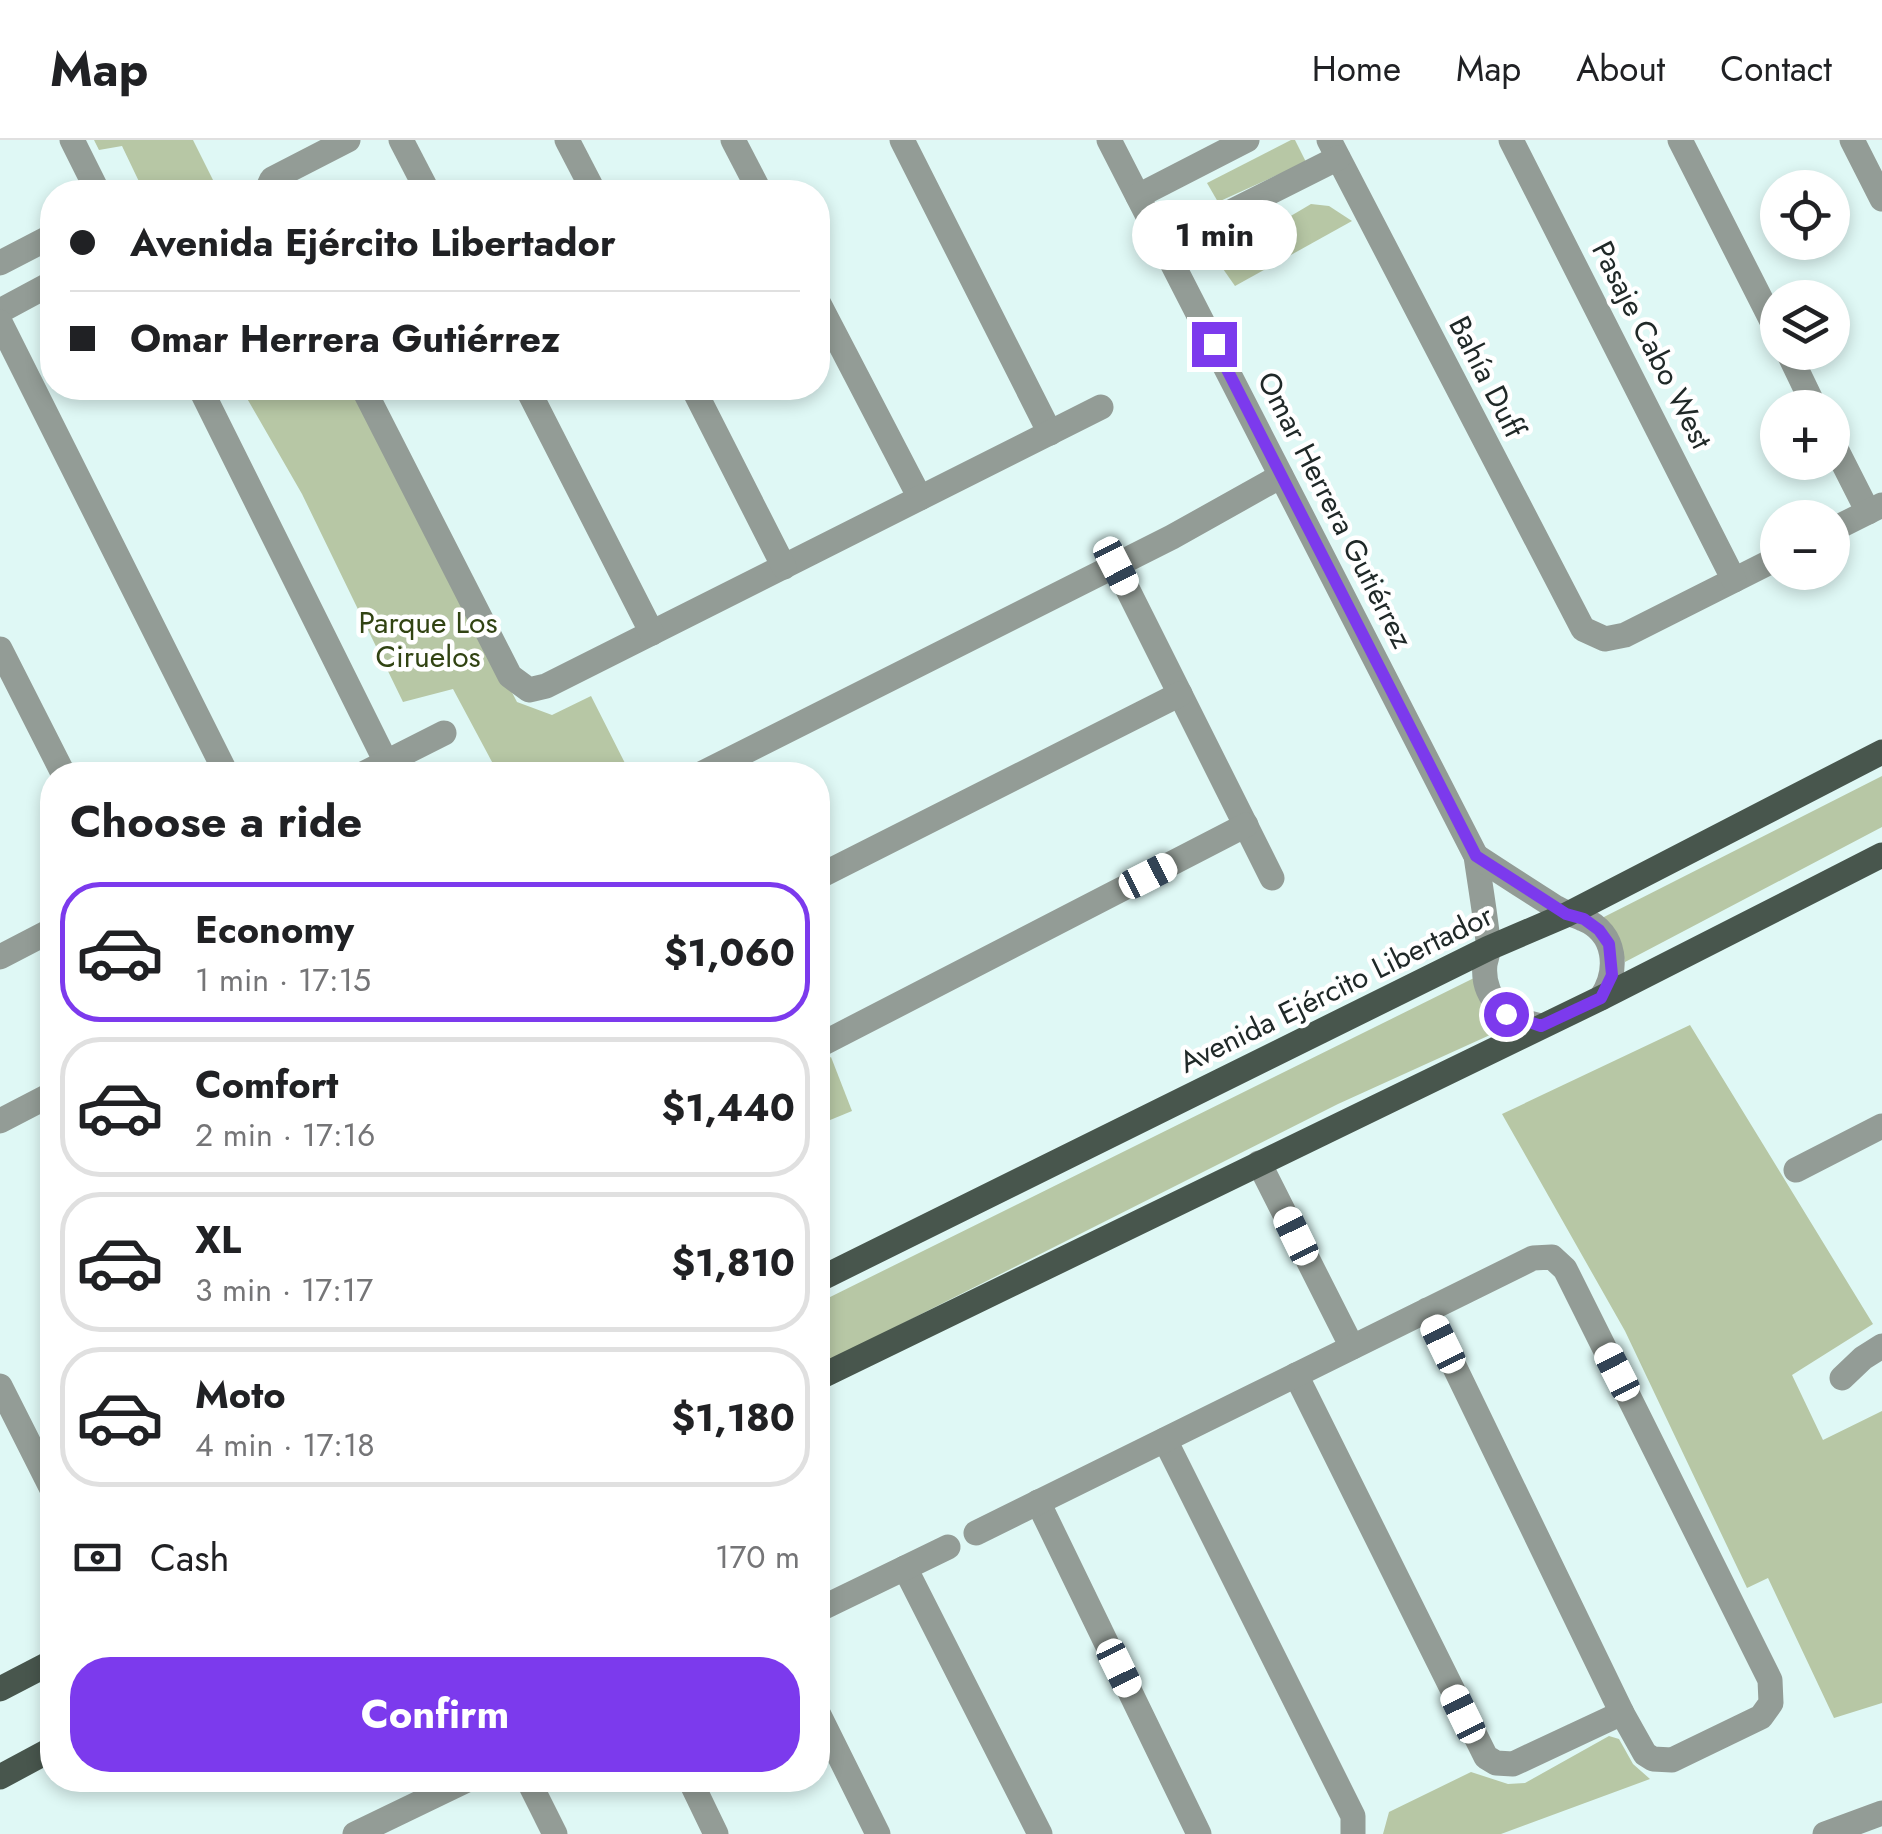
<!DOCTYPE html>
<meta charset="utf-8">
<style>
body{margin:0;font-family:Jost,sans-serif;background:#f6f6f6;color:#202124;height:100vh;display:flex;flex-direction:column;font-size:38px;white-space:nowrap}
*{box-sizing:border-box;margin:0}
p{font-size:32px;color:#757577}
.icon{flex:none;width:55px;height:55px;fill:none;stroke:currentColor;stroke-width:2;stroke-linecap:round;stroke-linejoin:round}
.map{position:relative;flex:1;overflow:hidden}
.details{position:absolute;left:40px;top:622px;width:790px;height:1030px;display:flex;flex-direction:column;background:#fff;border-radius:40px;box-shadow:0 5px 15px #0003}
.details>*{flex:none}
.top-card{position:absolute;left:40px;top:40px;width:790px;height:220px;border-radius:40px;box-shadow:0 5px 15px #0003;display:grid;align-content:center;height:220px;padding:0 30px;background:#fff}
.tools{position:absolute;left:1760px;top:30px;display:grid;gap:20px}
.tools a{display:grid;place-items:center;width:90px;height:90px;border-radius:50%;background:#fff;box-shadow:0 5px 15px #0003;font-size:50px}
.end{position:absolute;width:45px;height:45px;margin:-22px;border:12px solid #7c3aed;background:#fff;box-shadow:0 0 0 5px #fff}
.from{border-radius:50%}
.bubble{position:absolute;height:70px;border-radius:35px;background:#fff;box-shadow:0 5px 15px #0003;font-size:32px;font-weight:700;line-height:70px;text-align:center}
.car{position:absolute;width:30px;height:60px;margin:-30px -15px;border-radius:12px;box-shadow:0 0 8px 2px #0007;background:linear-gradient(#fff 24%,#345 0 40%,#fff 0 76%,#345 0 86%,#fff 0)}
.top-card b{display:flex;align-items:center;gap:35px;height:95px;font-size:38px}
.top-card b+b{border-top:2px solid #e0e0e0}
.top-card i{width:25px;height:25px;background:#202124}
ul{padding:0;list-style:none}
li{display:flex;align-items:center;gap:30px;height:140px;margin:0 20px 15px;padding:0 10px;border:5px solid #e0e0e0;border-radius:40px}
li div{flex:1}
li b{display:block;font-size:38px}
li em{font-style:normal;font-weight:700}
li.current{border-color:#7c3aed}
li>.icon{width:90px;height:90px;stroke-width:1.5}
h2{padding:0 30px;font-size:45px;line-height:120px}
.pay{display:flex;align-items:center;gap:25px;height:110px;padding:0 30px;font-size:38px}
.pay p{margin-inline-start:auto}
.button{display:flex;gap:20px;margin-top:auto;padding:20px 30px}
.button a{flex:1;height:115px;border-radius:40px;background:#7c3aed;color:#fff;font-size:40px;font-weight:700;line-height:115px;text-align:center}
header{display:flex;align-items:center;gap:60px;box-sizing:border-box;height:140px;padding:0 50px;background:#fff;border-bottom:2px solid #e0e0e0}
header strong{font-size:48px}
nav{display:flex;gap:55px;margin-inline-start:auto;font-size:35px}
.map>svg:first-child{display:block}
.green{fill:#b7c7a5}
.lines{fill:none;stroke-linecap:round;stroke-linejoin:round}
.minor{stroke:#939c96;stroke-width:25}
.major{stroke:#48564d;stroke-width:25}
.route{stroke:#7c3aed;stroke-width:12}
.labels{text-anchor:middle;stroke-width:9;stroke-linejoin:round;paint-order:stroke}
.street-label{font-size:30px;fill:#202928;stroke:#fff}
.park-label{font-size:30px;fill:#314312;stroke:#fff}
</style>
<header>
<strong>Map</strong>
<nav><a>Home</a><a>Map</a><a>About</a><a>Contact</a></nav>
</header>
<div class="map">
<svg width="1882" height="1694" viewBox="0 0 1882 1694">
<rect width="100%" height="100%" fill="#dff8f5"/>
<g class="green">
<path d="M 94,0 L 193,0 L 219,52 L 144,52 L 122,6 L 99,10 Z"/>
<path d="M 1291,0 L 1295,0 L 1306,22 L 1218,62 L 1207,43 Z"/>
<path d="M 1311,64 L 1329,66 L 1352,81 L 1235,146 L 1221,126 L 1245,103 Z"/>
<path d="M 241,248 L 354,248 L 517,562 L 552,575 L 591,556 L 631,635 L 499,635 L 453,549 L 403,562 L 302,354 Z"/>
<path d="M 1882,636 L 1882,687 L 1625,822 L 1622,810 L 1598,780 Z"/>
<path d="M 1476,837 L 1488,876 L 1501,890 L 1338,964 L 818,1226 L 818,1163 Z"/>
<path d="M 1690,885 L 1873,1184 L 1792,1235 L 1823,1300 L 1882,1271 L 1882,1563 L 1834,1578 L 1768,1438 L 1747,1448 L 1625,1191 L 1502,974 Z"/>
<path d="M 831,917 L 852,971 L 818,985 L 818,925 Z"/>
<path d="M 1609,1596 L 1619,1599 L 1633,1624 L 1650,1639 L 1501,1694 L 1383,1694 L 1389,1672 L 1471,1632 L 1508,1644 L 1525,1643 Z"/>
</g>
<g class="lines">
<g class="minor">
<path d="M 72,0 L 98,52"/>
<path d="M 401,0 L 428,52"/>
<path d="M 567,0 L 594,52"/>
<path d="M 733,0 L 760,52"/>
<path d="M 902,0 L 1050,293"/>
<path d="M 1109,0 L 1476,716 C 1480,744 1485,773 1488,801 C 1490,810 1487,815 1485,824 C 1481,861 1510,880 1541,886"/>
<path d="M 1329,0 L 1583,489 L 1605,499 L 1625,495 L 1778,418"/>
<path d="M 1511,0 L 1734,440"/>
<path d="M 1680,0 L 1778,193"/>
<path d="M 1852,0 L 1882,59"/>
<path d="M 266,52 L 272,39 L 348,0"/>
<path d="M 1138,56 L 1247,0"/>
<path d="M 1163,106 L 1338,18"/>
<path d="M 0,123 L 52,96"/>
<path d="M 818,162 L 920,358"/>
<path d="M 0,171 L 52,143"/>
<path d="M 0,182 L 227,635"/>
<path d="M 1788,212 L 1815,268"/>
<path d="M 200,248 L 386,622"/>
<path d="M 363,248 L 510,536 L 529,550 L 546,546 L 1101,267"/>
<path d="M 527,248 L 652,493"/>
<path d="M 693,248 L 784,427"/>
<path d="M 1832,301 L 1868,372"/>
<path d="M 1832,390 L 1882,365"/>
<path d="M 1116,426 L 1272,738"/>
<path d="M 0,509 L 64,635"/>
<path d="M 361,635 L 444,593"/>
<path d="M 699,635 L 1172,397 L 1281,336"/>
<path d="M 1476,716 C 1502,733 1528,750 1555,767 C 1564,773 1573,774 1583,779 C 1617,793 1619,831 1601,858"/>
<path d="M 818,737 L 1180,554"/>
<path d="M 0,817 L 52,790"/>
<path d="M 818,906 L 1246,685"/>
<path d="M 0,981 L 52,954"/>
<path d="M 1259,1023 L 1352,1207"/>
<path d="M 1796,1030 L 1882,986"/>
<path d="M 1296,1235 L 1486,1617 L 1496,1623 L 1513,1624 L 1622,1573"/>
<path d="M 1842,1238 L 1863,1218 L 1882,1206"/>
<path d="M 0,1246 L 52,1349"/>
<path d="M 1165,1300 L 1353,1676 L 1353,1694"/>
<path d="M 1038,1362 L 1199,1694"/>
<path d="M 976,1393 C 1162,1301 1347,1210 1533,1118 L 1552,1117 L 1565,1129 L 1770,1540 L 1771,1563 L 1761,1577 L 1672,1620 L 1653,1619 L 1645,1614 L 1622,1573 L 1427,1170"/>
<path d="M 905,1428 L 1040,1694"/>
<path d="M 818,1470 L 948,1407"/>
<path d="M 818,1573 L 878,1694"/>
<path d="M 528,1640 L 555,1694"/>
<path d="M 690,1640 L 716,1694"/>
<path d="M 355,1694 L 467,1640"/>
<path d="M 1825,1694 L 1882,1673"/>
</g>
<g class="major">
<path d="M 818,1140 L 1489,808 L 1566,775 L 1882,612"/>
<path d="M 818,1238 L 1601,858 L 1882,715"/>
<path d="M 0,1549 L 52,1522"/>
<path d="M 0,1637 L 52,1609"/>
</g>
</g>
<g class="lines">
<path class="route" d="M 1214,204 L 1476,716 L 1566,774 L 1584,779 L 1599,790 L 1609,804 L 1612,835 L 1601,858 L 1541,886 L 1506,874"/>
</g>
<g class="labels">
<g class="street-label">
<text transform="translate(1652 205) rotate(63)" y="10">Pasaje Cabo West</text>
<text transform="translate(1487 237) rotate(63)" y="10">Bahía Duff</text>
<text transform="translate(1335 370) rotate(63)" y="10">Omar Herrera Gutiérrez</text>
<text transform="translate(1336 849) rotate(-26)" y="10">Avenida Ejército Libertador</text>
</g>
<g class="park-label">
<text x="428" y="493">Parque Los<tspan x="428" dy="34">Ciruelos</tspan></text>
</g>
</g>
</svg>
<div class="tools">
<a><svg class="icon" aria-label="locate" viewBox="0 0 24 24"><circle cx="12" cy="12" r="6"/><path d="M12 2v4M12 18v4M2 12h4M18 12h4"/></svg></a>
<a><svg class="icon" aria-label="layers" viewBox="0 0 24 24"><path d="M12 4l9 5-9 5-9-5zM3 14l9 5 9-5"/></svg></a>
<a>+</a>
<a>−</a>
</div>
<i class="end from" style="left:1506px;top:874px"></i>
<i class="end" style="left:1214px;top:204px"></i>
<div class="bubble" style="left:1132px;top:60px;width:165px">1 min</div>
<i class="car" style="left:1116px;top:426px;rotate:153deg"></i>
<i class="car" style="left:1148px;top:736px;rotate:63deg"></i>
<i class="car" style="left:1296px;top:1096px;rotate:334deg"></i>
<i class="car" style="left:1443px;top:1204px;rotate:334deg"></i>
<i class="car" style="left:1617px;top:1232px;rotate:333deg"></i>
<i class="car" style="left:1119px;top:1528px;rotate:154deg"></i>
<i class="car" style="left:1463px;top:1574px;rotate:334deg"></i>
<div class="top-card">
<b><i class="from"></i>Avenida Ejército Libertador</b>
<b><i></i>Omar Herrera Gutiérrez</b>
</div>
<section class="details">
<h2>Choose a ride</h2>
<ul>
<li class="current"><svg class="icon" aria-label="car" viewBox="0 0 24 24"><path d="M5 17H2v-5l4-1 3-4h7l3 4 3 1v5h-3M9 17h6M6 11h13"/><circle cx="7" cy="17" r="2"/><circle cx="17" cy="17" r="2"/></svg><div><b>Economy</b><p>1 min · 17:15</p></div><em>$1,060</em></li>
<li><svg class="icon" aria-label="car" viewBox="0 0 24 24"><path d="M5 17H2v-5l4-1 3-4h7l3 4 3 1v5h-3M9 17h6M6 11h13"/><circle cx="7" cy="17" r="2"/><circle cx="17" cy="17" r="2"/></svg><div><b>Comfort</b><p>2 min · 17:16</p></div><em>$1,440</em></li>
<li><svg class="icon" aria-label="car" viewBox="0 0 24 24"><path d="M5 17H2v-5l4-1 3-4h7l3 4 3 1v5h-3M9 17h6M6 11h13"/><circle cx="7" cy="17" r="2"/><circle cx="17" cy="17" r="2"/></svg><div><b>XL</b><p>3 min · 17:17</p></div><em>$1,810</em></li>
<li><svg class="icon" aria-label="car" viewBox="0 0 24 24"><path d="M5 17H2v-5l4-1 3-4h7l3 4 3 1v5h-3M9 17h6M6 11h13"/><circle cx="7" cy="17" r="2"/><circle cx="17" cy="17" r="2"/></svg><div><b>Moto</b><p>4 min · 17:18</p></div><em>$1,180</em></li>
</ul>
<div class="pay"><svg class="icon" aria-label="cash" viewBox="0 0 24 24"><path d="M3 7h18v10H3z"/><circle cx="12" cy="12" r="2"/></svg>Cash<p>170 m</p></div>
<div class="button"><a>Confirm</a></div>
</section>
</div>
